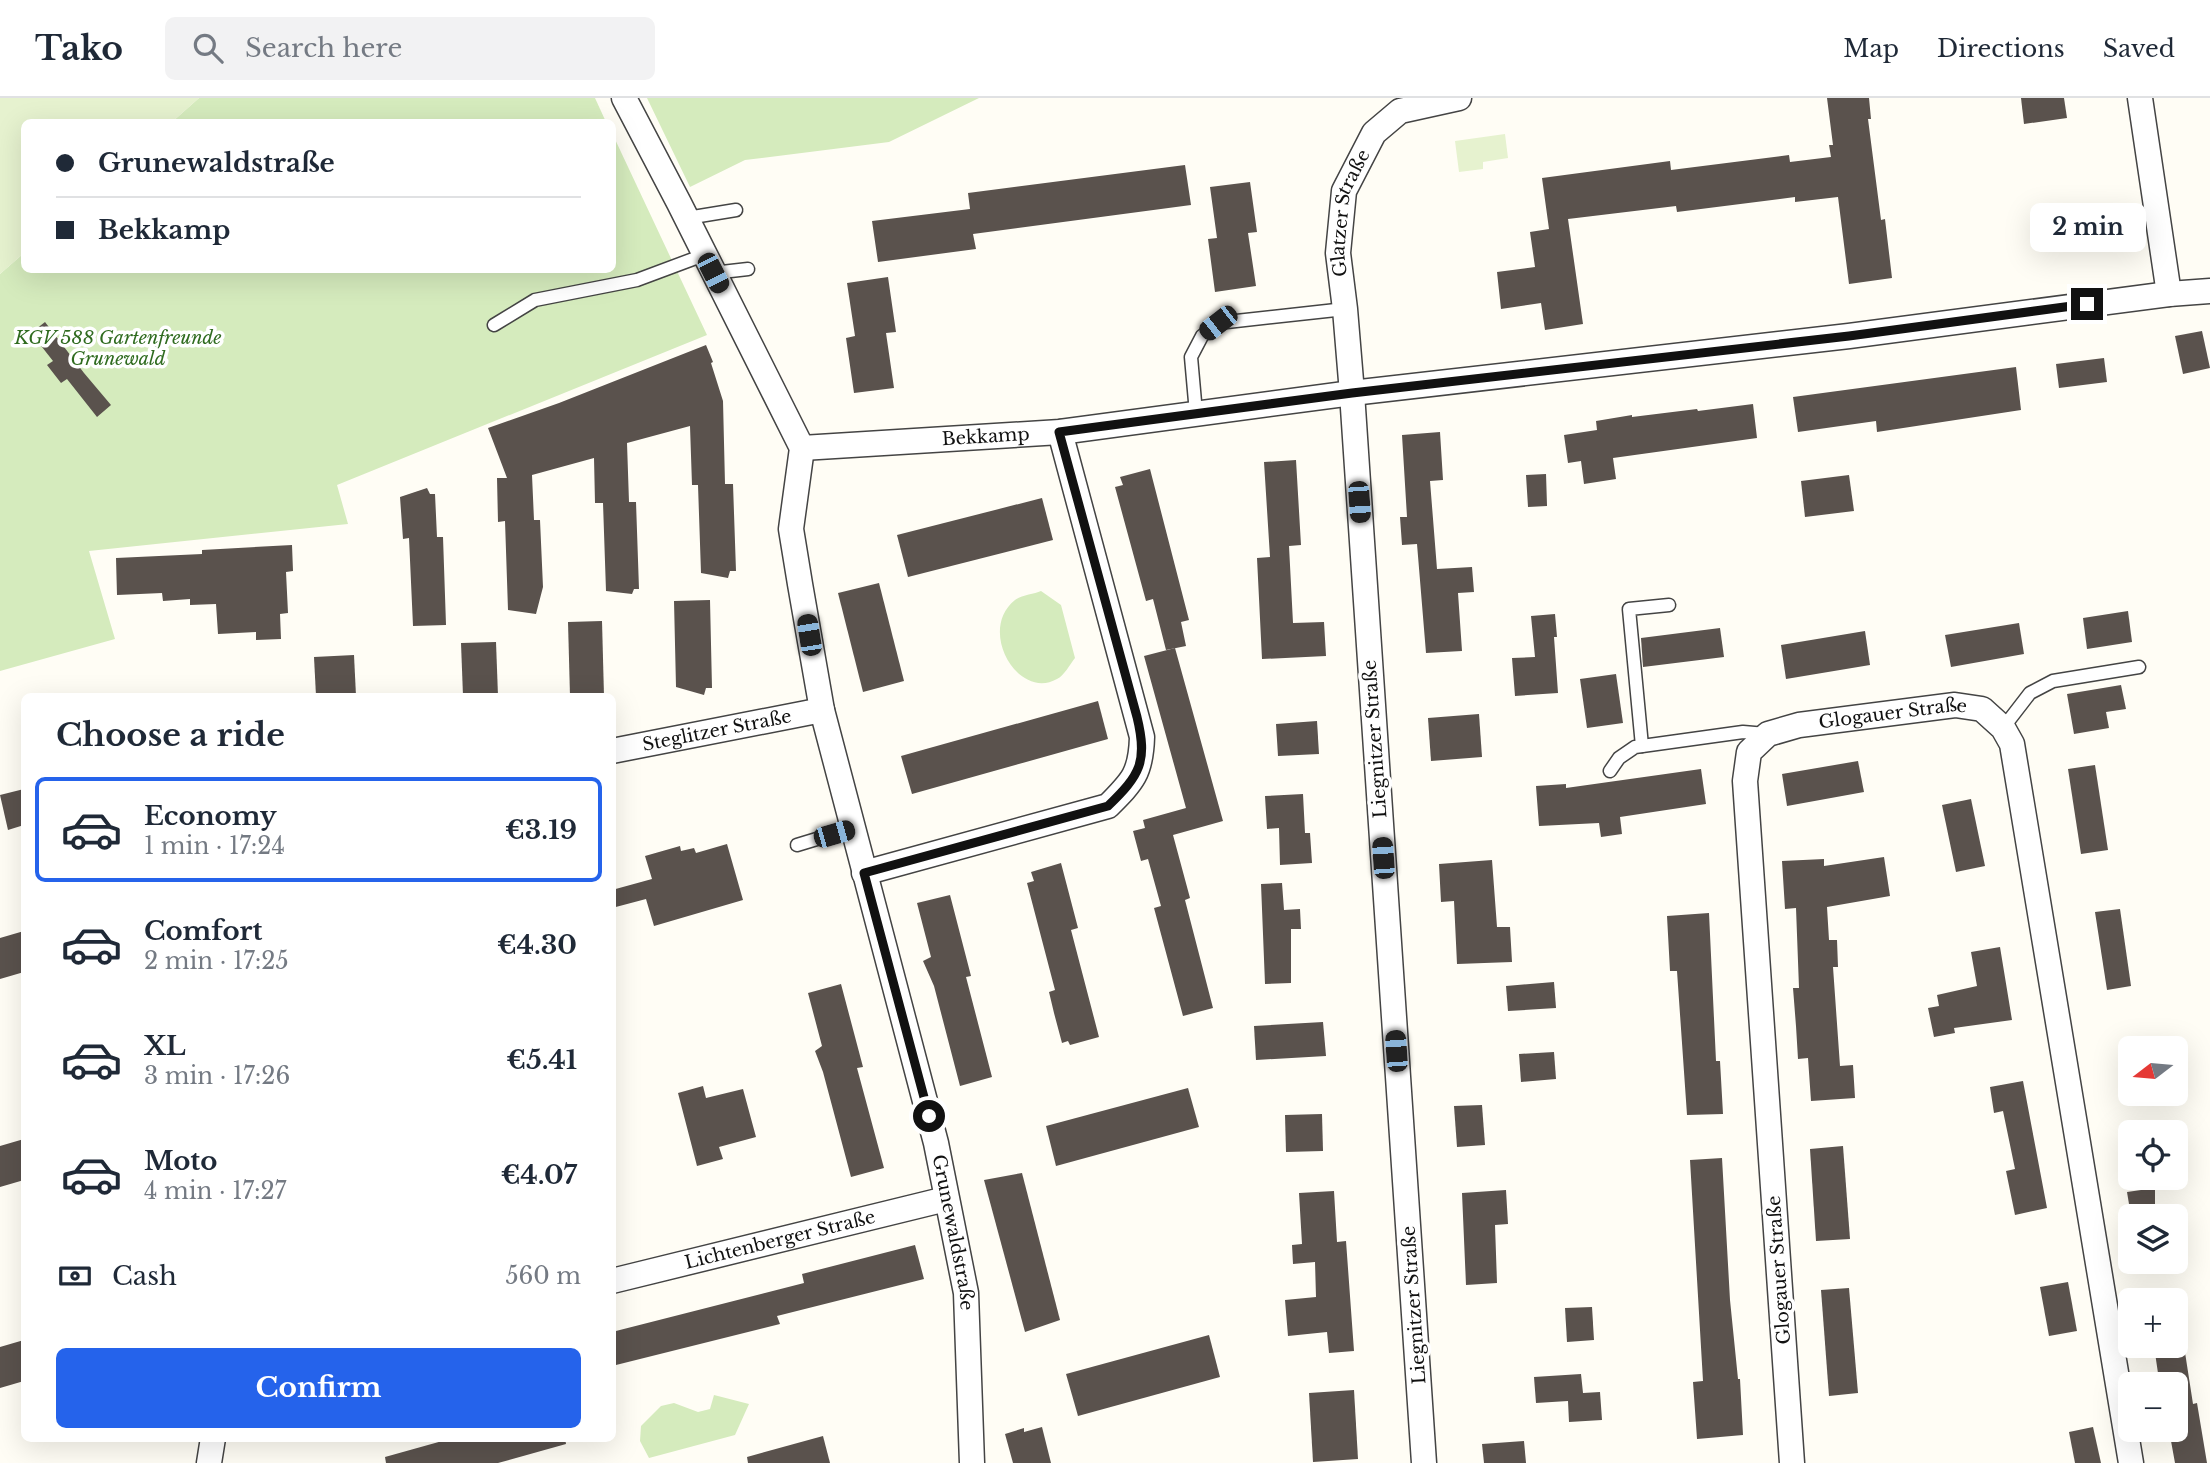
<!DOCTYPE html>
<meta charset="utf-8">
<style>
body{margin:0;font-family:"Libre Baskerville",serif;background:#f2f2f3;color:#1f2937;height:100vh;display:flex;flex-direction:column;font-size:26px;white-space:nowrap}
*{box-sizing:border-box;margin:0}
p{font-size:23px;color:#747a83}
.icon{flex:none;width:38px;height:38px;fill:none;stroke:currentColor;stroke-width:2;stroke-linecap:round;stroke-linejoin:round}
.map{position:relative;flex:1;overflow:hidden}
.details{position:absolute;left:21px;top:595px;width:595px;height:749px;display:flex;flex-direction:column;background:#fff;border-radius:10px;box-shadow:0 7px 28px #0002}
.details>*{flex:none}
.guide{position:absolute;left:21px;top:21px;width:595px;height:154px;border-radius:10px;box-shadow:0 7px 28px #0002;display:grid;align-content:center;height:154px;padding:0 35px;background:#fff}
.needle{width:46px;rotate:254deg}
.tools{position:absolute;left:2118px;top:938px;display:grid;gap:14px}
.tools a{display:grid;place-items:center;width:70px;height:70px;border-radius:10px;background:#fff;box-shadow:0 7px 28px #0002;font-size:35px}
.end{position:absolute;width:32px;height:32px;margin:-16px;border:9px solid #111;background:#fff;box-shadow:0 0 0 4px #fff}
.from{border-radius:50%}
.bubble{position:absolute;height:49px;border-radius:10px;background:#fff;box-shadow:0 7px 28px #0002;font-size:23px;font-weight:700;line-height:49px;text-align:center}
.car{position:absolute;width:21px;height:42px;margin:-21px -10px;border-radius:9px;box-shadow:0 0 5px 2px #0007;background:linear-gradient(#222 24%,#8ab4d8 0 40%,#222 0 76%,#8ab4d8 0 86%,#222 0)}
.guide b{display:flex;align-items:center;gap:24px;height:66px;font-size:26px}
.guide b+b{border-top:2px solid #e0e1e3}
.guide i{width:18px;height:18px;background:#1f2937}
ul{padding:0;list-style:none}
li{display:flex;align-items:center;gap:21px;height:105px;margin:0 14px 10px;padding:0 21px;border:4px solid transparent;border-radius:10px}
li div{flex:1}
li b{display:block;font-size:26px}
li em{font-style:normal;font-weight:700}
li.selected{border-color:#2563eb}
li>.icon{width:63px;height:63px;stroke-width:1.5}
h2{padding:0 35px;font-size:32px;line-height:84px}
.pay{display:flex;align-items:center;gap:18px;height:77px;padding:0 35px;font-size:26px}
.pay p{margin-inline-start:auto}
.primary-button{display:flex;gap:14px;margin-top:auto;padding:14px 35px}
.primary-button a{flex:1;height:80px;border-radius:10px;background:#2563eb;color:#fff;font-size:28px;font-weight:700;line-height:80px;text-align:center}
header{display:flex;align-items:center;gap:42px;box-sizing:border-box;height:98px;padding:0 35px;background:#fff;border-bottom:2px solid #e0e1e3}
header strong{font-size:33px}
nav{display:flex;gap:38px;margin-inline-start:auto;font-size:24px}
.search{width:490px;height:63px;background:#f2f2f3;display:flex;align-items:center;gap:18px;box-sizing:border-box;padding:0 24px;border-radius:10px;color:#747a83;font-size:26px}
.map>svg:first-child{display:block}
.green{fill:#d5ebbd}
.pitch{fill:#e6f2cf}
.building{fill:#5a524d}
.lines{fill:none;stroke-linecap:round;stroke-linejoin:round}
.lane-casing{stroke:#444;stroke-width:15}
.street-casing{stroke:#444;stroke-width:27}
.lane{stroke:#fff;stroke-width:12}
.street{stroke:#fff;stroke-width:24}
.route{stroke:#111;stroke-width:9}
.labels{text-anchor:middle;stroke-width:7;stroke-linejoin:round;paint-order:stroke}
.street-label{font-size:18px;fill:#111;stroke:#fff}
.park-label{font-size:18px;font-style:italic;fill:#2f6b1f;stroke:#fff}
</style>
<header>
<strong>Tako</strong>
<div class="search"><svg class="icon" aria-label="search" viewBox="0 0 24 24"><circle cx="10" cy="10" r="6"/><path d="M15 15l6 6"/></svg>Search here</div>
<nav><a>Map</a><a>Directions</a><a>Saved</a></nav>
</header>
<div class="map">
<svg width="2210" height="1365" viewBox="0 0 2210 1365">
<rect width="100%" height="100%" fill="#fffdf5"/>
<g class="green">
<path d="M 199,0 L 595,0 L 606,24 L 172,24 Z"/>
<path d="M 647,0 L 979,0 L 889,44 L 745,62 L 690,89 Z"/>
<path d="M 613,37 L 707,237 L 337,387 L 348,426 L 89,453 L 115,541 L 0,573 L 0,176 L 24,155 L 24,172 L 612,172 Z"/>
<path d="M 1041,493 L 1061,507 L 1075,560 C 1070,566 1064,578 1057,581 C 1018,603 977,532 1015,502 C 1022,497 1034,496 1041,493 Z"/>
<path d="M 714,1297 L 749,1306 L 735,1337 L 649,1360 L 640,1343 L 641,1328 L 661,1308 L 674,1305 L 698,1314 L 710,1311 Z"/>
</g>
<g class="pitch">
<path d="M 0,0 L 199,0 L 172,24 L 24,24 L 24,155 L 0,176 Z"/>
<path d="M 1505,36 L 1508,60 L 1483,64 L 1483,71 L 1459,74 L 1455,43 Z"/>
</g>
<g class="building">
<path d="M 1827,0 L 1869,0 L 1871,21 L 1868,21 L 1881,122 L 1885,121 L 1892,180 L 1849,186 L 1838,99 L 1795,104 L 1795,99 L 1677,114 L 1676,108 L 1568,121 L 1583,226 L 1545,232 L 1541,205 L 1501,211 L 1497,174 L 1535,169 L 1530,134 L 1549,131 L 1542,80 L 1670,63 L 1671,72 L 1789,57 L 1790,64 L 1831,59 L 1829,47 L 1833,47 Z"/>
<path d="M 2021,0 L 2064,0 L 2067,20 L 2024,26 Z"/>
<path d="M 1185,67 L 1191,107 L 973,136 L 976,151 L 878,164 L 872,123 L 970,111 L 968,95 Z"/>
<path d="M 1250,84 L 1257,134 L 1248,135 L 1256,188 L 1215,194 L 1208,141 L 1217,140 L 1210,89 Z"/>
<path d="M 888,179 L 896,234 L 886,235 L 894,290 L 854,295 L 846,240 L 855,238 L 847,185 Z"/>
<path d="M 45,224 L 84,275 L 111,307 L 97,319 L 67,281 L 61,285 L 47,267 L 53,263 L 31,235 Z"/>
<path d="M 2202,233 L 2210,270 L 2183,276 L 2175,238 Z"/>
<path d="M 706,247 L 713,264 L 711,265 L 723,303 L 725,386 L 733,386 L 736,473 L 730,473 L 728,480 L 701,475 L 698,387 L 692,387 L 690,328 L 627,345 L 629,404 L 636,404 L 639,491 L 634,491 L 632,496 L 606,493 L 603,405 L 595,405 L 594,360 L 532,377 L 534,422 L 540,422 L 543,489 L 536,516 L 508,512 L 505,423 L 498,424 L 497,380 L 507,380 L 488,330 L 559,305 Z"/>
<path d="M 2104,260 L 2107,284 L 2059,290 L 2056,266 Z"/>
<path d="M 2016,269 L 2021,312 L 1877,334 L 1876,323 L 1798,334 L 1793,299 Z"/>
<path d="M 1753,306 L 1757,340 L 1613,360 L 1616,381 L 1584,386 L 1581,363 L 1568,365 L 1564,337 L 1597,332 L 1596,323 L 1632,317 L 1632,319 L 1697,311 L 1698,313 Z"/>
<path d="M 1440,334 L 1443,382 L 1430,383 L 1437,471 L 1472,469 L 1474,494 L 1458,495 L 1462,553 L 1426,555 L 1417,446 L 1402,447 L 1400,419 L 1407,419 L 1402,337 Z"/>
<path d="M 1296,362 L 1301,447 L 1289,448 L 1293,525 L 1324,524 L 1326,558 L 1262,561 L 1257,460 L 1270,459 L 1264,364 Z"/>
<path d="M 1150,371 L 1189,522 L 1181,524 L 1186,548 L 1166,552 L 1153,501 L 1146,503 L 1115,389 L 1123,387 L 1120,379 Z"/>
<path d="M 1546,376 L 1547,408 L 1528,409 L 1526,377 Z"/>
<path d="M 1849,377 L 1854,413 L 1805,419 L 1801,383 Z"/>
<path d="M 427,390 L 430,396 L 435,396 L 437,439 L 443,439 L 446,527 L 413,528 L 409,440 L 403,441 L 400,399 Z"/>
<path d="M 1042,400 L 1053,442 L 908,479 L 897,437 Z"/>
<path d="M 292,447 L 293,473 L 286,474 L 288,515 L 280,516 L 281,541 L 256,542 L 256,534 L 218,536 L 216,506 L 190,507 L 190,501 L 163,503 L 162,495 L 117,497 L 116,460 L 202,456 L 202,452 Z"/>
<path d="M 879,485 L 904,583 L 863,594 L 838,495 Z"/>
<path d="M 710,502 L 712,590 L 706,590 L 704,597 L 676,589 L 674,503 Z"/>
<path d="M 2128,513 L 2132,544 L 2087,551 L 2083,520 Z"/>
<path d="M 1555,516 L 1557,539 L 1554,539 L 1558,595 L 1515,598 L 1512,560 L 1535,559 L 1531,518 Z"/>
<path d="M 602,523 L 604,598 L 570,598 L 568,524 Z"/>
<path d="M 2019,525 L 2024,556 L 1951,569 L 1945,537 Z"/>
<path d="M 1720,530 L 1724,559 L 1643,569 L 1641,540 Z"/>
<path d="M 1865,533 L 1870,567 L 1786,581 L 1781,547 Z"/>
<path d="M 496,544 L 498,598 L 463,598 L 461,545 Z"/>
<path d="M 1175,550 L 1223,723 L 1173,737 L 1190,800 L 1185,802 L 1213,910 L 1183,918 L 1154,810 L 1161,808 L 1148,761 L 1141,763 L 1133,733 L 1145,730 L 1143,722 L 1186,710 L 1144,558 Z"/>
<path d="M 354,557 L 356,598 L 316,598 L 314,559 Z"/>
<path d="M 1616,576 L 1623,625 L 1587,630 L 1580,581 Z"/>
<path d="M 2121,587 L 2126,611 L 2106,614 L 2109,630 L 2074,636 L 2067,596 Z"/>
<path d="M 1098,603 L 1108,641 L 912,696 L 901,658 Z"/>
<path d="M 1479,616 L 1482,659 L 1431,663 L 1428,620 Z"/>
<path d="M 1317,623 L 1319,656 L 1278,658 L 1276,626 Z"/>
<path d="M 1858,663 L 1864,694 L 1787,708 L 1782,676 Z"/>
<path d="M 2095,667 L 2108,752 L 2081,756 L 2068,671 Z"/>
<path d="M 1701,671 L 1706,706 L 1620,719 L 1622,736 L 1601,739 L 1599,725 L 1539,728 L 1536,688 L 1566,686 L 1566,690 Z"/>
<path d="M 24,691 L 24,727 L 8,732 L 0,697 Z"/>
<path d="M 1303,696 L 1305,735 L 1310,735 L 1312,765 L 1280,767 L 1279,730 L 1267,731 L 1265,698 Z"/>
<path d="M 1971,701 L 1985,768 L 1956,774 L 1942,707 Z"/>
<path d="M 727,746 L 743,802 L 654,828 L 646,801 L 612,810 L 612,792 L 652,781 L 645,758 L 680,748 L 681,753 L 694,750 L 696,755 Z"/>
<path d="M 1884,759 L 1890,798 L 1827,809 L 1829,842 L 1837,842 L 1838,869 L 1833,869 L 1840,968 L 1853,967 L 1855,1000 L 1811,1003 L 1808,960 L 1798,961 L 1796,928 L 1793,890 L 1799,890 L 1796,810 L 1785,811 L 1782,763 L 1824,761 L 1824,768 Z"/>
<path d="M 1492,762 L 1497,829 L 1510,829 L 1512,864 L 1457,866 L 1454,803 L 1441,804 L 1439,766 Z"/>
<path d="M 1061,765 L 1078,830 L 1071,832 L 1099,939 L 1070,947 L 1068,943 L 1062,945 L 1054,915 L 1049,894 L 1055,892 L 1027,785 L 1034,783 L 1031,774 Z"/>
<path d="M 1282,785 L 1284,812 L 1300,811 L 1301,831 L 1291,831 L 1291,885 L 1265,886 L 1261,786 Z"/>
<path d="M 950,797 L 971,878 L 966,879 L 992,979 L 960,988 L 934,888 L 923,863 L 931,859 L 917,805 Z"/>
<path d="M 2120,811 L 2131,888 L 2107,892 L 2095,814 Z"/>
<path d="M 1709,815 L 1716,963 L 1720,963 L 1723,1016 L 1687,1017 L 1677,873 L 1670,873 L 1667,818 Z"/>
<path d="M 24,833 L 24,874 L 0,881 L 0,840 Z"/>
<path d="M 2000,849 L 2012,922 L 1954,930 L 1955,935 L 1934,939 L 1928,910 L 1939,908 L 1937,897 L 1977,888 L 1971,854 Z"/>
<path d="M 1554,884 L 1556,910 L 1508,913 L 1506,888 Z"/>
<path d="M 841,886 L 863,969 L 857,970 L 884,1070 L 851,1079 L 823,974 L 815,953 L 822,948 L 808,895 Z"/>
<path d="M 1323,924 L 1326,958 L 1256,962 L 1254,928 Z"/>
<path d="M 1554,954 L 1556,981 L 1521,984 L 1519,956 Z"/>
<path d="M 2023,983 L 2047,1110 L 2015,1117 L 2006,1073 L 2015,1071 L 2003,1013 L 1994,1015 L 1990,989 Z"/>
<path d="M 703,988 L 706,1000 L 743,991 L 756,1039 L 719,1049 L 723,1061 L 697,1068 L 678,995 Z"/>
<path d="M 1188,990 L 1199,1029 L 1056,1068 L 1046,1028 Z"/>
<path d="M 1482,1007 L 1485,1047 L 1457,1049 L 1454,1008 Z"/>
<path d="M 1322,1016 L 1323,1053 L 1286,1054 L 1285,1017 Z"/>
<path d="M 24,1041 L 24,1082 L 0,1089 L 0,1048 Z"/>
<path d="M 1843,1048 L 1850,1141 L 1816,1143 L 1810,1051 Z"/>
<path d="M 1722,1060 L 1730,1202 L 1738,1281 L 1740,1281 L 1743,1337 L 1697,1341 L 1693,1284 L 1703,1283 L 1690,1062 Z"/>
<path d="M 1022,1075 L 1060,1222 L 1025,1234 L 984,1082 Z"/>
<path d="M 2155,1090 L 2155,1118 L 2131,1118 L 2127,1094 Z"/>
<path d="M 1506,1092 L 1508,1126 L 1495,1127 L 1497,1185 L 1466,1187 L 1462,1095 Z"/>
<path d="M 1334,1093 L 1337,1144 L 1346,1143 L 1354,1253 L 1329,1255 L 1327,1234 L 1288,1238 L 1285,1202 L 1316,1199 L 1315,1164 L 1293,1166 L 1292,1147 L 1302,1146 L 1299,1095 Z"/>
<path d="M 915,1147 L 924,1181 L 777,1218 L 780,1226 L 612,1268 L 612,1234 L 804,1185 L 802,1176 Z"/>
<path d="M 2068,1184 L 2077,1233 L 2049,1238 L 2040,1189 Z"/>
<path d="M 1849,1190 L 1858,1295 L 1829,1298 L 1821,1192 Z"/>
<path d="M 1592,1209 L 1594,1242 L 1567,1244 L 1565,1210 Z"/>
<path d="M 1209,1237 L 1220,1279 L 1078,1318 L 1066,1276 Z"/>
<path d="M 24,1242 L 24,1283 L 0,1290 L 0,1249 Z"/>
<path d="M 2154,1248 L 2184,1248 L 2193,1306 L 2197,1305 L 2207,1365 L 2175,1365 L 2169,1332 L 2175,1332 L 2175,1280 L 2159,1282 Z"/>
<path d="M 1581,1276 L 1583,1295 L 1600,1294 L 1602,1322 L 1569,1324 L 1568,1303 L 1536,1305 L 1534,1279 Z"/>
<path d="M 1354,1292 L 1358,1361 L 1313,1364 L 1309,1295 Z"/>
<path d="M 1042,1329 L 1051,1365 L 1013,1365 L 1005,1336 L 1024,1330 L 1024,1334 Z"/>
<path d="M 2093,1329 L 2101,1365 L 2075,1365 L 2069,1334 Z"/>
<path d="M 823,1338 L 830,1365 L 748,1365 L 747,1359 Z"/>
<path d="M 453,1340 L 565,1340 L 566,1346 L 498,1365 L 386,1365 L 385,1359 Z"/>
<path d="M 1524,1343 L 1526,1365 L 1484,1365 L 1482,1346 Z"/>
</g>
<g class="lines">
<defs>
<g id="lane">
<path d="M 687,120 L 736,112"/>
<path d="M 713,175 L 748,171"/>
<path d="M 494,227 L 535,202 L 637,182 L 704,157"/>
<path d="M 1196,315 L 1191,259 L 1202,238 L 1218,225 L 1345,211"/>
<path d="M 2003,630 L 2030,595 L 2053,583 L 2139,569"/>
<path d="M 1642,648 L 1629,511 L 1669,507"/>
<path d="M 1610,673 L 1619,660 L 1635,649 L 1743,634 L 1766,636"/>
<path d="M 797,747 L 853,730"/>
</g>
<g id="street">
<path id="s1" d="M 624,0 L 679,105 L 802,350 L 791,431 L 800,486 L 822,612 L 936,1045 L 966,1195 L 972,1365"/>
<path d="M 2140,0 L 2169,196"/>
<path id="s2" d="M 802,350 L 1060,334 L 1352,295 L 1849,238 L 2169,196 L 2210,193"/>
<path id="s3" d="M 612,653 L 822,612"/>
<path d="M 864,775 L 1108,708 C 1133,683 1141,675 1142,639 L 1060,334"/>
<path id="s4" d="M 612,1183 L 946,1101"/>
<path d="M 209,1365 L 213,1340"/>
<path id="s5" d="M 1424,1365 L 1352,295 L 1345,211 L 1338,155 L 1344,93 L 1374,35 L 1400,13 L 1459,0"/>
<path id="s6" d="M 1792,1365 L 1745,683 L 1749,654 L 1768,636 L 1799,627 L 1955,607 L 1982,611 L 2003,630 L 2012,646 L 2131,1365"/>
</g>
</defs>
<use href="#lane" class="lane-casing"/>
<use href="#street" class="street-casing"/>
<use href="#lane" class="lane"/>
<use href="#street" class="street"/>
</g>
<g class="lines">
<path class="route" d="M 929,1018 L 864,775 L 1108,708 C 1140,677 1148,664 1137,619 L 1059,334 L 1352,295 L 1849,238 L 2087,206"/>
</g>
<g class="labels">
<g class="street-label">
<text dy="6" stroke="none"><textPath href="#s5" startOffset="1255">Glatzer Straße</textPath></text>
<text dy="6" stroke="none"><textPath href="#s2" startOffset="184">Bekkamp</textPath></text>
<text dy="6" stroke="none"><textPath href="#s6" startOffset="866">Glogauer Straße</textPath></text>
<text dy="6" stroke="none"><textPath href="#s3" startOffset="107">Steglitzer Straße</textPath></text>
<text transform="translate(1375 641) rotate(-94)" y="6">Liegnitzer Straße</text>
<text dy="6" stroke="none"><textPath href="#s1" startOffset="1197">Grunewaldstraße</textPath></text>
<text dy="6" stroke="none"><textPath href="#s4" startOffset="173">Lichtenberger Straße</textPath></text>
<text transform="translate(1779 1172) rotate(-94)" y="6">Glogauer Straße</text>
<text transform="translate(1414 1207) rotate(-94)" y="6">Liegnitzer Straße</text>
</g>
<g class="park-label">
<text x="118" y="246">KGV 588 Gartenfreunde<tspan x="118" dy="21">Grunewald</tspan></text>
</g>
</g>
</svg>
<div class="tools">
<a><svg class="needle" viewBox="-14 -14 28 28"><path d="M0-13l5 13h-10z" fill="#e53935"/><path d="M0 13l5-13h-10z" fill="#747a83"/></svg></a>
<a><svg class="icon" aria-label="locate" viewBox="0 0 24 24"><circle cx="12" cy="12" r="6"/><path d="M12 2v4M12 18v4M2 12h4M18 12h4"/></svg></a>
<a><svg class="icon" aria-label="layers" viewBox="0 0 24 24"><path d="M12 4l9 5-9 5-9-5zM3 14l9 5 9-5"/></svg></a>
<a>+</a>
<a>−</a>
</div>
<i class="end from" style="left:929px;top:1018px"></i>
<i class="end" style="left:2087px;top:206px"></i>
<div class="bubble" style="left:2030px;top:105px;width:116px">2 min</div>
<i class="car" style="left:713px;top:175px;rotate:153deg"></i>
<i class="car" style="left:1218px;top:225px;rotate:232deg"></i>
<i class="car" style="left:1359px;top:404px;rotate:176deg"></i>
<i class="car" style="left:809px;top:537px;rotate:351deg"></i>
<i class="car" style="left:834px;top:736px;rotate:74deg"></i>
<i class="car" style="left:1383px;top:760px;rotate:356deg"></i>
<i class="car" style="left:1396px;top:953px;rotate:356deg"></i>
<div class="guide">
<b><i class="from"></i>Grunewaldstraße</b>
<b><i></i>Bekkamp</b>
</div>
<section class="details">
<h2>Choose a ride</h2>
<ul>
<li class="selected"><svg class="icon" aria-label="car" viewBox="0 0 24 24"><path d="M5 17H2v-5l4-1 3-4h7l3 4 3 1v5h-3M9 17h6M6 11h13"/><circle cx="7" cy="17" r="2"/><circle cx="17" cy="17" r="2"/></svg><div><b>Economy</b><p>1 min · 17:24</p></div><em>€3.19</em></li>
<li><svg class="icon" aria-label="car" viewBox="0 0 24 24"><path d="M5 17H2v-5l4-1 3-4h7l3 4 3 1v5h-3M9 17h6M6 11h13"/><circle cx="7" cy="17" r="2"/><circle cx="17" cy="17" r="2"/></svg><div><b>Comfort</b><p>2 min · 17:25</p></div><em>€4.30</em></li>
<li><svg class="icon" aria-label="car" viewBox="0 0 24 24"><path d="M5 17H2v-5l4-1 3-4h7l3 4 3 1v5h-3M9 17h6M6 11h13"/><circle cx="7" cy="17" r="2"/><circle cx="17" cy="17" r="2"/></svg><div><b>XL</b><p>3 min · 17:26</p></div><em>€5.41</em></li>
<li><svg class="icon" aria-label="car" viewBox="0 0 24 24"><path d="M5 17H2v-5l4-1 3-4h7l3 4 3 1v5h-3M9 17h6M6 11h13"/><circle cx="7" cy="17" r="2"/><circle cx="17" cy="17" r="2"/></svg><div><b>Moto</b><p>4 min · 17:27</p></div><em>€4.07</em></li>
</ul>
<div class="pay"><svg class="icon" aria-label="cash" viewBox="0 0 24 24"><path d="M3 7h18v10H3z"/><circle cx="12" cy="12" r="2"/></svg>Cash<p>560 m</p></div>
<div class="primary-button"><a>Confirm</a></div>
</section>
</div>
